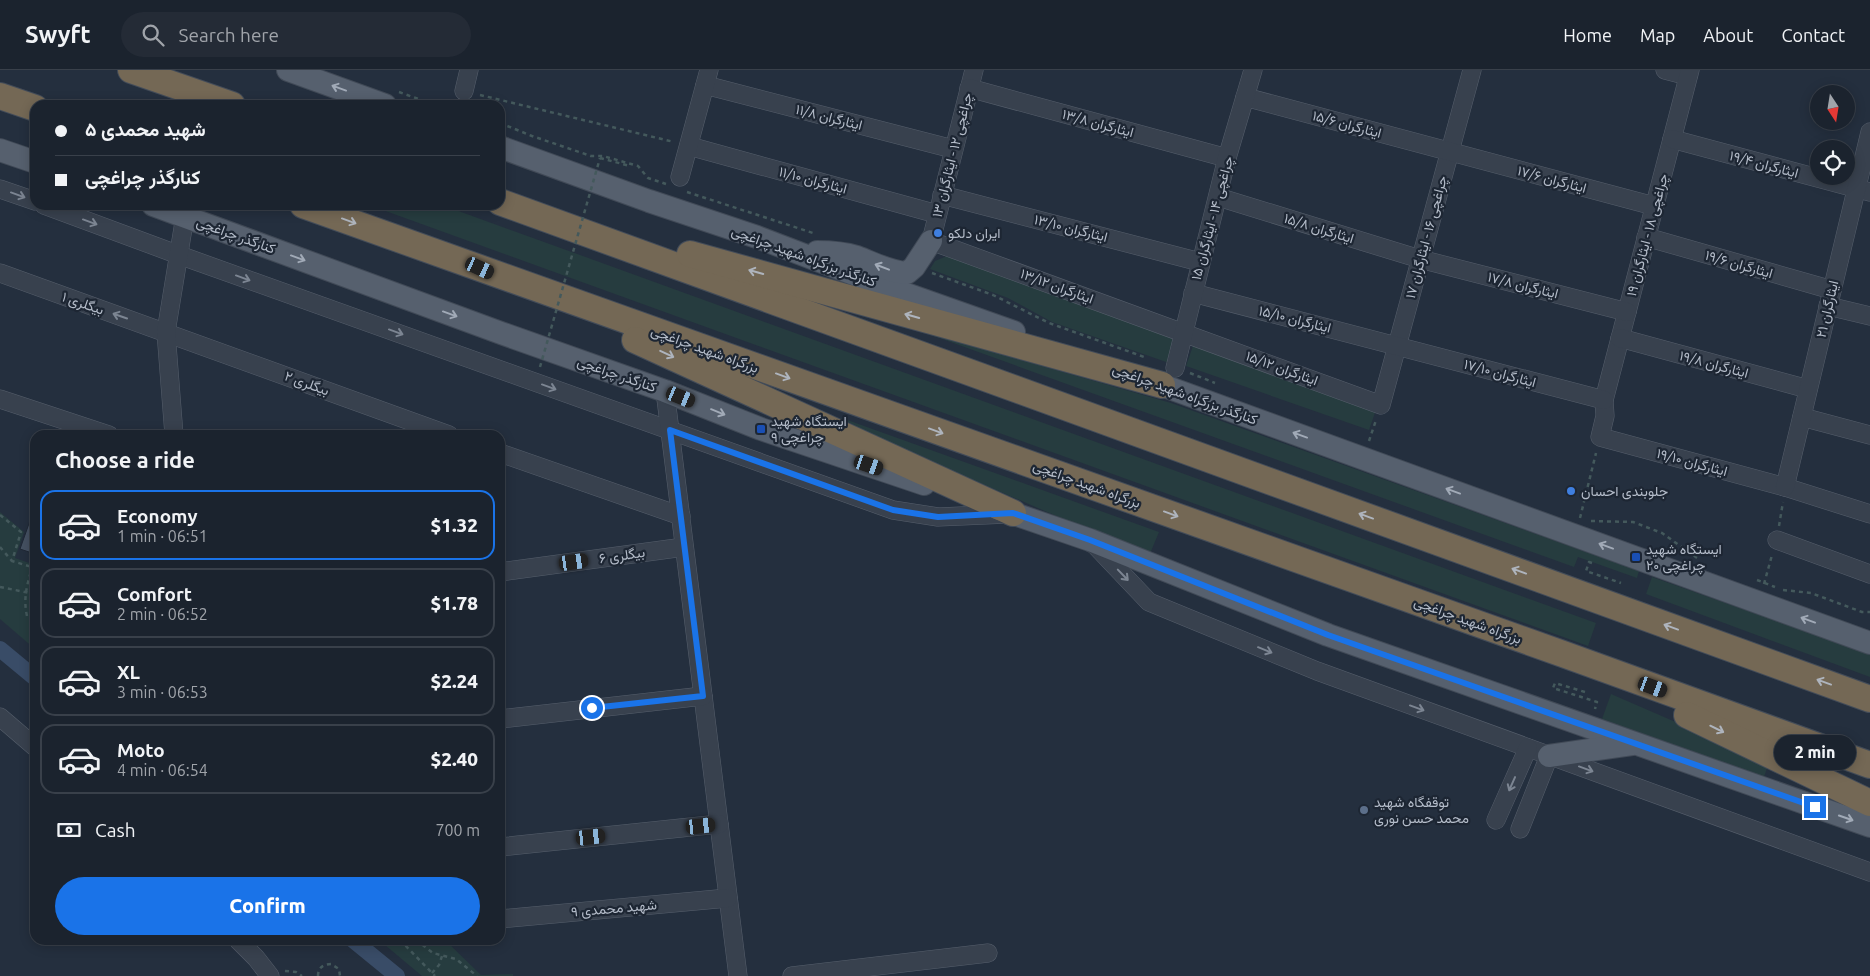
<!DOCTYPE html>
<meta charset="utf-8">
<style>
body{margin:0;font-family:Ubuntu,Vazirmatn,sans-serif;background:#242b36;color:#f1f3f6;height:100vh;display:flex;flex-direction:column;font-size:19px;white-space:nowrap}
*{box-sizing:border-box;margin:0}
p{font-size:16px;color:#a0a4aa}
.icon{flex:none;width:28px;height:28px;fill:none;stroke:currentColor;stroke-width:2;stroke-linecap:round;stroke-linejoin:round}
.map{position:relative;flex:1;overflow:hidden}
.side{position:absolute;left:30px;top:360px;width:475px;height:515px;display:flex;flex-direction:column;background:#1b232e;border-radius:15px;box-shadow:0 2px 12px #0003,0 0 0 1px #39404a}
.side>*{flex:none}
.banner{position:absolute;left:30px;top:30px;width:475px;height:110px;border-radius:15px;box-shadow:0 2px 12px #0003,0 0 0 1px #39404a;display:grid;align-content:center;height:110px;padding:0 25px;background:#1b232e}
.needle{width:32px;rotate:168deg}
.tools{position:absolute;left:1810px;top:15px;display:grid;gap:10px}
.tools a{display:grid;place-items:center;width:45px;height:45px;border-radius:50%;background:#1b232e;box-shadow:0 2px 12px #0003,0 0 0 1px #39404a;font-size:25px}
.end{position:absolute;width:22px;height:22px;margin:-11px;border:6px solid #1a73e8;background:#fff;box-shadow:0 0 0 2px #fff}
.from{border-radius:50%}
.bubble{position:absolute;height:35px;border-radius:18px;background:#1b232e;box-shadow:0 2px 12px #0003,0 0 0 1px #39404a;font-size:16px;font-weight:800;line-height:35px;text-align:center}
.car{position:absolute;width:15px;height:30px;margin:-15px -8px;border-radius:6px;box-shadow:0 0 4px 1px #0007;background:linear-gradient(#222 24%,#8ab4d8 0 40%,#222 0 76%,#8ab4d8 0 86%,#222 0)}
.banner b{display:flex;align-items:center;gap:18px;height:48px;font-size:19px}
.banner b+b{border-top:1px solid #39404a}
.banner i{width:12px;height:12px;background:#f1f3f6}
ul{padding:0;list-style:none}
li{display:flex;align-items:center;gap:15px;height:70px;margin:0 10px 8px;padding:0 15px;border:2px solid #39404a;border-radius:15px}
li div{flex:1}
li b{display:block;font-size:19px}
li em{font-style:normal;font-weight:800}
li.current{border-color:#1a73e8}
li>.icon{width:45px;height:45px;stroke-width:1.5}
h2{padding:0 25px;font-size:22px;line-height:60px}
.pay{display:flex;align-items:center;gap:12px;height:55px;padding:0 25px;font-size:19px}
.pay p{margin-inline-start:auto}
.primary-button{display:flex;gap:10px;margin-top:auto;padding:10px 25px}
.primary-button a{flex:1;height:58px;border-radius:30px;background:#1a73e8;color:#fff;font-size:20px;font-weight:800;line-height:58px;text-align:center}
header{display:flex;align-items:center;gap:30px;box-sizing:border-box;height:70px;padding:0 25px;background:#1b232e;border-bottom:1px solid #39404a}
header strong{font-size:24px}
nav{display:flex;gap:28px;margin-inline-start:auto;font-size:18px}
.search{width:350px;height:45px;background:#242b36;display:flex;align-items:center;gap:12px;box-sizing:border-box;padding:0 18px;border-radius:28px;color:#a0a4aa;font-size:19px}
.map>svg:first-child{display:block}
.green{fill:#263c3f}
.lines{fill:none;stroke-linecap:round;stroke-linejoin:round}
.canal{stroke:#394c67;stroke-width:16}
.building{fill:#455162;stroke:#1f2835}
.minor-casing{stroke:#565f6c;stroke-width:19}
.major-casing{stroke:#414a57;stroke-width:24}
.highway-casing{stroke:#434c59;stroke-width:28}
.path{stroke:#44595c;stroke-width:2.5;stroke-dasharray:4 4;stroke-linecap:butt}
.minor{stroke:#38414e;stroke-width:18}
.major{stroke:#56606e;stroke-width:22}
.highway{stroke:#746855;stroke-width:26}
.path-bridge{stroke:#44595c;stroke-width:2.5;stroke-dasharray:4 4;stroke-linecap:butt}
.oneway{stroke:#a1aab7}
.oneway2{stroke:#7c8592}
.oneway3{stroke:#aeb4bd}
.route{stroke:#1a73e8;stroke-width:6}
.shop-dot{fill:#3f7fe0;stroke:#1d2633;stroke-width:2}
.transit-dot{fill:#1a4fb4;stroke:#1d2633;stroke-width:2}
.service-dot{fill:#5c6f8a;stroke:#1d2633;stroke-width:2}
.labels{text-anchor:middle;stroke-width:4.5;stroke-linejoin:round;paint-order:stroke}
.street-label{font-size:14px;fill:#b4bcc9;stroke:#1d2633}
.poi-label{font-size:14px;fill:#b4bcc9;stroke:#1d2633;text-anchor:start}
</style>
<header>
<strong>Swyft</strong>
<div class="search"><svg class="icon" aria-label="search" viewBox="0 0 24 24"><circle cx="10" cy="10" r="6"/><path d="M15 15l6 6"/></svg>Search here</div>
<nav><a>Home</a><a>Map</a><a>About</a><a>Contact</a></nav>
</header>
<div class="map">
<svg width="1870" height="906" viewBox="0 0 1870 906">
<rect width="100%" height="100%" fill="#242f3e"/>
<g class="green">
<path d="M 369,135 L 442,135 L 1596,553 L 1588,576 Z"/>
<path d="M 947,186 L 1177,265 L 1169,293 L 1052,252 L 1008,228 L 930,199 L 935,191 Z"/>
<path d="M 920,261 L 1171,333 L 1639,501 L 1637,508 L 1578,487 L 1574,497 Z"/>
<path d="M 1194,273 L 1377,337 L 1369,360 L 1186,296 Z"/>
<path d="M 839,347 L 1159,462 L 1149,486 L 885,372 Z"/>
<path d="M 0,442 L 24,462 L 15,488 L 35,495 L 35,579 L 0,549 Z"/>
<path d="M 1652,507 L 1870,584 L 1870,607 L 1646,524 Z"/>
<path d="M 1611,624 L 1724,673 L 1768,695 L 1764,707 L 1602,649 Z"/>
<path d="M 379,870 L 445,870 L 481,905 L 513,904 L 513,906 L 422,906 Z"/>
</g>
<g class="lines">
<g class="canal">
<path d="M 0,579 L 35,608"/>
<path d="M 353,870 L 397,906"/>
</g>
</g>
<path class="building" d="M 32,445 L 35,446 L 35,484 L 20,479 Z"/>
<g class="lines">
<defs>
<g id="minor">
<path d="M 974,0 L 931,171 L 1381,335 L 1472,0"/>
<path d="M 1665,0 L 1688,6"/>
<path d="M 1690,0 L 1604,330 L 1605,346 L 1600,367 L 1785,417 L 1870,444"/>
<path d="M 705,15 L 953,79"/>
<path d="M 969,18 L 1227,88"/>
<path d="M 464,21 L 469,0"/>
<path d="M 1245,27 L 1654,136"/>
<path d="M 1672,69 L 1870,122"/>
<path d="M 689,76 L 937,144"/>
<path d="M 680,107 L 709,0"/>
<path d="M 0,119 L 35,131"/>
<path d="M 942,125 L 1200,192"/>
<path d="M 1218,127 L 1420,189 L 1627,242"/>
<path d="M 44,135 L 179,185 L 893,440 L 938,447 L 1008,444"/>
<path d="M 1646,167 L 1832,220"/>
<path d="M 0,203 L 449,365"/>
<path d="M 1193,223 L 1604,330"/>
<path d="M 1828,236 L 1870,246"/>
<path d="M 1620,268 L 1808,319"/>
<path d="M 1175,298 L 1227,88 L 1253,0"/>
<path d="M 665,321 L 738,906"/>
<path d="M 0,329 L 109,365"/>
<path d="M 1802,347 L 1870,365"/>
<path d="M 174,365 L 166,262 L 185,146"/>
<path d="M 500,383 L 681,446"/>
<path d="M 1785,417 L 1870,62"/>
<path d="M 1777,470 L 1870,504"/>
<path d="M 1092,472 L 1149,532 L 1317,601 L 1870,802"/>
<path d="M 500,502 L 684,477"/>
<path d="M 0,647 L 35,677"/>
<path d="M 500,649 L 703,626"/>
<path d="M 1496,750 L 1528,678"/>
<path d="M 1520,759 L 1549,686"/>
<path d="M 500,777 L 719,754"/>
<path d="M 500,849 L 728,828"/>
<path d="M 238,870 L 256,888 L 270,906"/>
<path d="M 792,906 L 988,883"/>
</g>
<g id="major">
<path d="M 288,0 L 385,35"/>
<path d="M 500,77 L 649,131 L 757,167 L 898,221 L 1014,262"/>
<path d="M 0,80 L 35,92"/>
<path d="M 153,135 L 501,263 L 665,321 L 761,359 L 924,414"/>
<path d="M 817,182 C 830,182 844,183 857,187 C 873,193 889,202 907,203 L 914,197 L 931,171"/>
<path d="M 1145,309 L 1870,573"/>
<path d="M 997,438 L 1090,470 L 1328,565 L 1870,756"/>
<path d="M 1549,686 L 1632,674"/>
</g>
<g id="highway">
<path d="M 131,0 L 232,35"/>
<path d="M 0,26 L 35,38"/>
<path d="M 500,132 L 1870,629"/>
<path d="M 303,135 L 1563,584 L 1870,695"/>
<path d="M 690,184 L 1162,315"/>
<path d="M 635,270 L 1013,443"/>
<path d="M 1687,645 L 1870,733"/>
</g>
</defs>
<use href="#minor" class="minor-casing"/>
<use href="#major" class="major-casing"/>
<use href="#highway" class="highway-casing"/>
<g class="path">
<path d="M 399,22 L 435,35"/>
<path d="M 480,25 L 674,72"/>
<path d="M 500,53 L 532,66 L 591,86 L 603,86 L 638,96 L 648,108 L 666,114"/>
<path d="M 600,88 L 630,96"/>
<path d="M 687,122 L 813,163"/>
<path d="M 932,203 L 993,225 L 1049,253 L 1147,288"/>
<path d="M 1190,303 L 1215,313"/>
<path d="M 1369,371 L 1376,350"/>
<path d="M 0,445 L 21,462 L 12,491 L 35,498"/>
<path d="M 1580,448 L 1596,383"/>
<path d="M 1591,451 L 1633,452 L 1662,463 L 1700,490"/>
<path d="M 1779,456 L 1783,432"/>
<path d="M 0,477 L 12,491"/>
<path d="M 1592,493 L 1589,492 L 1586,501 L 1621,513"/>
<path d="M 1757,510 L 1775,517"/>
<path d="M 1764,514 L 1772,485"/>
<path d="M 0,517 L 35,524"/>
<path d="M 1783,520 L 1811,523 L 1862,542 L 1870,542"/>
<path d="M 27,546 C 23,528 27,515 32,498"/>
<path d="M 1585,622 L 1555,613 L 1553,618 L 1597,632 L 1595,639"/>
<path d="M 400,870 L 435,906"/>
<path d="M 416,870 L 433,883 L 456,889 L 477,906"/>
<path d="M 285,901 L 296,902 L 302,906"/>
<path d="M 432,903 L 439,895 L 442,886"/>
<path d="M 318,906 C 318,898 323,894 331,894 L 339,899 L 340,906"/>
</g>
<use href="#minor" class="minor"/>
<use href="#major" class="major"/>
<use href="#highway" class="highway"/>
<path class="path-bridge" d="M 540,297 L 600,88"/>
</g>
<defs><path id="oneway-shaft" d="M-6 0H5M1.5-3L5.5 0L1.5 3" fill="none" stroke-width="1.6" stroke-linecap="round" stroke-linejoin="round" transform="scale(1.25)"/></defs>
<g class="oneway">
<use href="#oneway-shaft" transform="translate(339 18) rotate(-160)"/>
<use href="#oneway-shaft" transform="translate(298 188) rotate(20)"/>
<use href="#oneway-shaft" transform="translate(882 197) rotate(-159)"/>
<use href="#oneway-shaft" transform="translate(450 244) rotate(20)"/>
<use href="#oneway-shaft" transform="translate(718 342) rotate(22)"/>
<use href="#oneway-shaft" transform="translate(1300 365) rotate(-160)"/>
<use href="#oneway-shaft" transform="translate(1453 421) rotate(-160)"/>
<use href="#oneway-shaft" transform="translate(1606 476) rotate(-160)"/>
<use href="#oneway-shaft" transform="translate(1808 550) rotate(-160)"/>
<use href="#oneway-shaft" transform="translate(1846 748) rotate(19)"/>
</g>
<g class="oneway2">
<use href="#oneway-shaft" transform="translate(18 125) rotate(20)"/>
<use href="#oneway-shaft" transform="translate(90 152) rotate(20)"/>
<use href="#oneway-shaft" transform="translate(243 208) rotate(20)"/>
<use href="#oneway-shaft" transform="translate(120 246) rotate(-161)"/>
<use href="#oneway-shaft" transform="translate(396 262) rotate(20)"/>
<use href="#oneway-shaft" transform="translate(549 317) rotate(20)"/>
<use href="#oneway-shaft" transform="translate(1123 505) rotate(46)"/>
<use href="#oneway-shaft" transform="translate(1265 580) rotate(22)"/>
<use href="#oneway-shaft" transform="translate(1417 638) rotate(20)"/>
<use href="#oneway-shaft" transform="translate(1586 699) rotate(20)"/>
<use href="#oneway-shaft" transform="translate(1512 714) rotate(114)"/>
</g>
<g class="oneway3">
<use href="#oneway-shaft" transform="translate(349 151) rotate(20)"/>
<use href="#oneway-shaft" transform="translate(756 202) rotate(-164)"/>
<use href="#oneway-shaft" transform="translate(912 246) rotate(-164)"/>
<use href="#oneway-shaft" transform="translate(667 284) rotate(25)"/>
<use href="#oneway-shaft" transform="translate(783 306) rotate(20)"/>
<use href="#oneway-shaft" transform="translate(936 361) rotate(20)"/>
<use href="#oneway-shaft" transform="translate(1171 444) rotate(20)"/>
<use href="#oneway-shaft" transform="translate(1366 446) rotate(-160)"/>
<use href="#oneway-shaft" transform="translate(1519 501) rotate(-160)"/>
<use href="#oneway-shaft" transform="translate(1671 557) rotate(-160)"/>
<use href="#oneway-shaft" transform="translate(1824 612) rotate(-160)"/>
<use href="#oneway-shaft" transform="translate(1717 659) rotate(26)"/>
</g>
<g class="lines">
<path class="route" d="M 592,638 L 703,626 L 670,360 L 893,440 L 938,447 L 1013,443 L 1090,470 L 1328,565 L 1815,737"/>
</g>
<g class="shop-dot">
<circle cx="938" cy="163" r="5"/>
<circle cx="1571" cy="421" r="5"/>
</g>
<g class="transit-dot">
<rect x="756" y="354" width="10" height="10" rx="2.5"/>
<rect x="1631" y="482" width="10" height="10" rx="2.5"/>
</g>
<circle class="service-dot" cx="1364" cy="740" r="5"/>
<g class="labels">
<g class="street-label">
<text transform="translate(829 47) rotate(14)" y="5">ایثارگران ۱۱/۸</text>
<text transform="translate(1098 53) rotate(15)" y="5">ایثارگران ۱۳/۸</text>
<text transform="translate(1347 54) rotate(15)" y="5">ایثارگران ۱۵/۶</text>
<text transform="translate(952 85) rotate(-76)" y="5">چراغچی ۱۲ - ایثارگران ۱۳</text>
<text transform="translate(1764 94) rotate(15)" y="5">ایثارگران ۱۹/۴</text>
<text transform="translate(1552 109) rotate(15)" y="5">ایثارگران ۱۷/۶</text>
<text transform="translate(813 110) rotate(15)" y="5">ایثارگران ۱۱/۱۰</text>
<text transform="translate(1212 148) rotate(-75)" y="5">چراغچی ۱۴ - ایثارگران ۱۵</text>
<text transform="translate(1071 158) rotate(14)" y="5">ایثارگران ۱۳/۱۰</text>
<text transform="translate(1319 158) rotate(17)" y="5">ایثارگران ۱۵/۸</text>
<text transform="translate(236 165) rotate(20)" y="5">کنارگذر چراغچی</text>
<text transform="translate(1647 165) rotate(-75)" y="5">چراغچی ۱۸ - ایثارگران ۱۹</text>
<text transform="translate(1426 167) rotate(-75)" y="5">چراغچی ۱۶ - ایثارگران ۱۷</text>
<text transform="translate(804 186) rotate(20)" y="5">کنارگذر بزرگراه شهید چراغچی</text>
<text transform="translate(1739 194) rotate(16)" y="5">ایثارگران ۱۹/۶</text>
<text transform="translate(1523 215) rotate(14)" y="5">ایثارگران ۱۷/۸</text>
<text transform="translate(1057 216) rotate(20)" y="5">ایثارگران ۱۳/۱۲</text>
<text transform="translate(83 233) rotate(19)" y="5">بیگلری ۱</text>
<text transform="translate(1827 239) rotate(-77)" y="5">ایثارگران ۲۱</text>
<text transform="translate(1295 249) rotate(14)" y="5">ایثارگران ۱۵/۱۰</text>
<text transform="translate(705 279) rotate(20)" y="5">بزرگراه شهید چراغچی</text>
<text transform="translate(1714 294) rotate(15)" y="5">ایثارگران ۱۹/۸</text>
<text transform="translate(1282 298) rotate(20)" y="5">ایثارگران ۱۵/۱۲</text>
<text transform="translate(1500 303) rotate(15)" y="5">ایثارگران ۱۷/۱۰</text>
<text transform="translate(617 304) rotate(19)" y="5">کنارگذر چراغچی</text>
<text transform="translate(307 313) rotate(20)" y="5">بیگلری ۲</text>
<text transform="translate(1185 324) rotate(20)" y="5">کنارگذر بزرگراه شهید چراغچی</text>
<text transform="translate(1692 392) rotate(15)" y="5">ایثارگران ۱۹/۱۰</text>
<text transform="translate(1087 414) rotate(20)" y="5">بزرگراه شهید چراغچی</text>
<text transform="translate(622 485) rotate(-8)" y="5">بیگلری ۶</text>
<text transform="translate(1468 550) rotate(20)" y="5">بزرگراه شهید چراغچی</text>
<text transform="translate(614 838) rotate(-5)" y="5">شهید محمدی ۹</text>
</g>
<g class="poi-label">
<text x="948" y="168">ایران دلکو</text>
<text x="771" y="356">ایستگاه شهید<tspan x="771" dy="16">چراغچی ۹</tspan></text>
<text x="1581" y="426">جلوبندی احسان</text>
<text x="1646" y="484">ایستگاه شهید<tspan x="1646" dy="16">چراغچی ۲۰</tspan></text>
<text x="1374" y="737">توقفگاه شهید<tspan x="1374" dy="16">محمد حسن نوری</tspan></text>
</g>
</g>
</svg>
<div class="tools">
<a><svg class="needle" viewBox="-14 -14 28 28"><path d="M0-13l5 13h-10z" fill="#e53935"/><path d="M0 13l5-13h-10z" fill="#a0a4aa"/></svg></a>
<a><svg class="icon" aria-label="locate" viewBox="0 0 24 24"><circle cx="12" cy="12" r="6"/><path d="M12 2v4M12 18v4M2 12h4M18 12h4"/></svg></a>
</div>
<i class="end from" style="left:592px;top:638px"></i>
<i class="end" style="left:1815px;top:737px"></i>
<div class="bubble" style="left:1774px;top:665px;width:82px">2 min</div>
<i class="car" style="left:480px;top:198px;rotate:115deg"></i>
<i class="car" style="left:681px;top:327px;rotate:112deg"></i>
<i class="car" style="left:869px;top:395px;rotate:109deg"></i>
<i class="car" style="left:574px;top:492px;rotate:82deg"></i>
<i class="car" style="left:1653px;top:617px;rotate:110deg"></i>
<i class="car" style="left:701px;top:756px;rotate:84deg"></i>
<i class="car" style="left:591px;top:767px;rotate:84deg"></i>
<div class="banner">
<b><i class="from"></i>شهید محمدی ۵</b>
<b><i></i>کنارگذر چراغچی</b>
</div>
<section class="side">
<h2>Choose a ride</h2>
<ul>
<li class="current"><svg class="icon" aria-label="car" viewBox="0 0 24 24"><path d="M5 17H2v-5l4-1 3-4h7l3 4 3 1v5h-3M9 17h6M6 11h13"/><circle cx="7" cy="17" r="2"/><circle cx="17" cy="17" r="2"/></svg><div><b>Economy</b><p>1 min · 06:51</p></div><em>$1.32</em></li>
<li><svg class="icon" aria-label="car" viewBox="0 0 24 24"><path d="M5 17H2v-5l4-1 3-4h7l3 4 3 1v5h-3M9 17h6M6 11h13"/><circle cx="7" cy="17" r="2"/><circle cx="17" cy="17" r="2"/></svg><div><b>Comfort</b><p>2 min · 06:52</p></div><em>$1.78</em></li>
<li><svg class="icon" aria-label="car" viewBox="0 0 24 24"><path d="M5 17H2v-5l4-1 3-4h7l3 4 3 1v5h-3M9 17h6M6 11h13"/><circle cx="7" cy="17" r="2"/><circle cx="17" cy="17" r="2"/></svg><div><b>XL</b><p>3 min · 06:53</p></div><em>$2.24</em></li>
<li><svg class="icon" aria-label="car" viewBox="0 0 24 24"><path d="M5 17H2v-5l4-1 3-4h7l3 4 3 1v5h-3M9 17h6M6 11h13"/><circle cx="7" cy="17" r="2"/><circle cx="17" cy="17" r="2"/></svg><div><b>Moto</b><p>4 min · 06:54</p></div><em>$2.40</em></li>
</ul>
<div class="pay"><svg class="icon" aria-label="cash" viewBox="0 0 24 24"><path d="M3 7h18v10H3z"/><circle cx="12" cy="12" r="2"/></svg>Cash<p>700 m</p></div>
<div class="primary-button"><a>Confirm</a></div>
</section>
</div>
